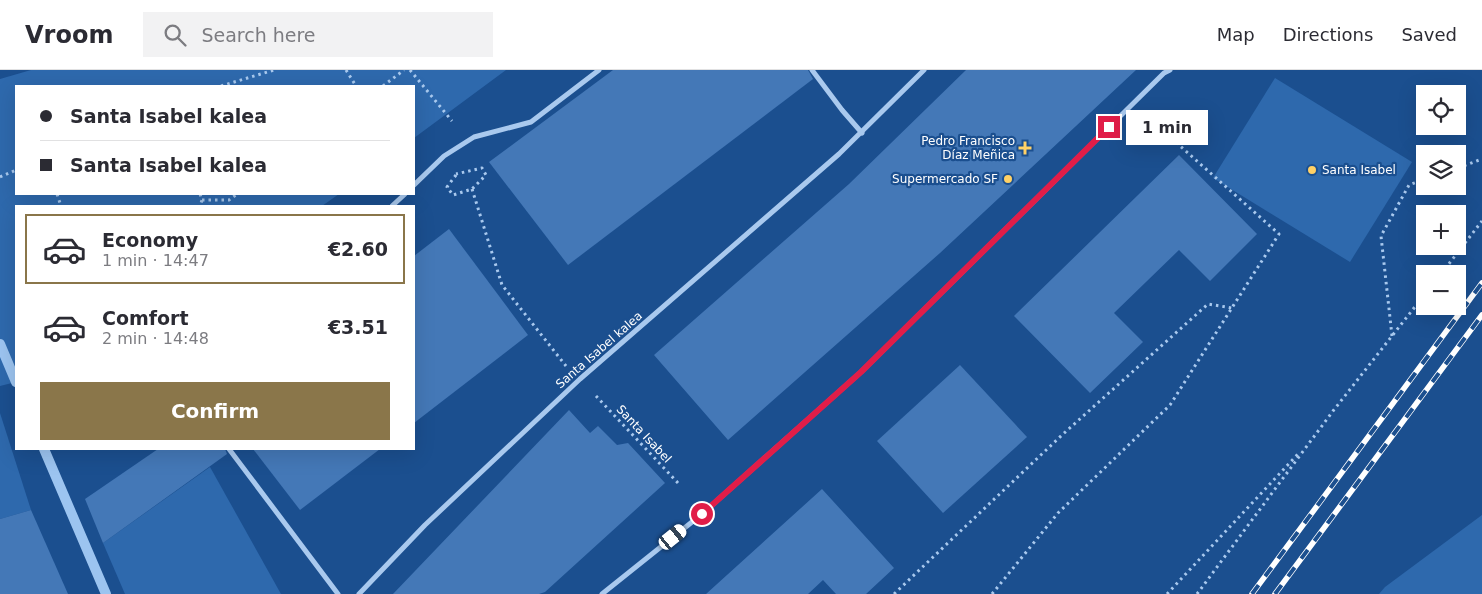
<!DOCTYPE html>
<meta charset="utf-8">
<style>
body{margin:0;font-family:"DejaVu Sans",sans-serif;background:#f2f2f3;color:#2b2b33;height:100vh;display:flex;flex-direction:column;font-size:19px;white-space:nowrap}
*{box-sizing:border-box;margin:0}
p{font-size:16px;color:#7c7c81}
.icon{flex:none;width:28px;height:28px;fill:none;stroke:currentColor;stroke-width:2;stroke-linecap:round;stroke-linejoin:round}
.map{position:relative;flex:1;overflow:hidden}
.panel{position:absolute;left:15px;top:135px;width:400px;height:245px;display:flex;flex-direction:column;background:#fff;border-radius:0px;box-shadow:0 5px 20px #0002}
.panel>*{flex:none}
.banner{position:absolute;left:15px;top:15px;width:400px;height:110px;border-radius:0px;box-shadow:0 5px 20px #0002;display:grid;align-content:center;height:110px;padding:0 25px;background:#fff}
.tools{position:absolute;left:1416px;top:15px;display:grid;gap:10px}
.tools a{display:grid;place-items:center;width:50px;height:50px;border-radius:0px;background:#fff;box-shadow:0 5px 20px #0002;font-size:25px}
.end{position:absolute;width:22px;height:22px;margin:-11px;border:6px solid #e11d48;background:#fff;box-shadow:0 0 0 2px #fff}
.from{border-radius:50%}
.bubble{position:absolute;height:35px;border-radius:0px;background:#fff;box-shadow:0 5px 20px #0002;font-size:16px;font-weight:700;line-height:35px;text-align:center}
.car{position:absolute;width:15px;height:30px;margin:-15px -8px;border-radius:6px;box-shadow:0 0 4px 1px #0007;background:linear-gradient(#fff 24%,#345 0 40%,#fff 0 76%,#345 0 86%,#fff 0)}
.banner b{display:flex;align-items:center;gap:18px;height:48px;font-size:19px}
.banner b+b{border-top:1px solid #e1e1e2}
.banner i{width:12px;height:12px;background:#2b2b33}
ul{padding:9px 0 0;list-style:none}
li{display:flex;align-items:center;gap:15px;height:70px;margin:0 10px 8px;padding:0 15px;border:2px solid transparent;border-radius:0px}
li div{flex:1}
li b{display:block;font-size:19px}
li em{font-style:normal;font-weight:700}
li.active{border-color:#8a764a}
li>.icon{width:45px;height:45px;stroke-width:1.5}
.primary-button{display:flex;gap:10px;margin-top:auto;padding:10px 25px}
.primary-button a{flex:1;height:58px;border-radius:0px;background:#8a764a;color:#fff;font-size:20px;font-weight:700;line-height:58px;text-align:center}
header{display:flex;align-items:center;gap:30px;box-sizing:border-box;height:70px;padding:0 25px;background:#fff;border-bottom:1px solid #e1e1e2}
header strong{font-size:24px}
nav{display:flex;gap:28px;margin-inline-start:auto;font-size:18px}
.search{width:350px;height:45px;background:#f2f2f3;display:flex;align-items:center;gap:12px;box-sizing:border-box;padding:0 18px;border-radius:0px;color:#7c7c81;font-size:19px}
.map>svg:first-child{display:block}
.green{fill:#2e69ad}
.lines{fill:none;stroke-linecap:round;stroke-linejoin:round}
.stream{stroke:#9cc4f0;stroke-width:10}
.building{fill:#4478b7}
.path{stroke:#a9c9ee;stroke-width:3;stroke-dasharray:2.5 4;stroke-linecap:butt}
.street{stroke:#a9c9ee;stroke-width:5}
.rail-casing{stroke:#fff;stroke-width:5.5}
.rail{stroke:#1b4f8f;stroke-width:4;stroke-dasharray:11;stroke-linecap:butt}
.route{stroke:#e11d48;stroke-width:6}
.poi-dot{fill:#ffd166;stroke:#1b4f8f;stroke-width:2}
.labels{text-anchor:middle;stroke-width:4.5;stroke-linejoin:round;paint-order:stroke}
.poi-label{font-size:12px;fill:#fff;stroke:#1b4f8f;text-anchor:end}
.street-label{font-size:12px;fill:#fff;stroke:#1b4f8f}
</style>
<header>
<strong>Vroom</strong>
<div class="search"><svg class="icon" aria-label="search" viewBox="0 0 24 24"><circle cx="10" cy="10" r="6"/><path d="M15 15l6 6"/></svg>Search here</div>
<nav><a>Map</a><a>Directions</a><a>Saved</a></nav>
</header>
<div class="map">
<svg width="1482" height="524" viewBox="0 0 1482 524">
<rect width="100%" height="100%" fill="#1b4f8f"/>
<g class="green">
<path d="M 31,0 L 506,0 L 414,68 L 414,16 L 16,16 L 16,124 L 339,124 L 322,136 L 16,136 L 16,312 L 0,316 L 0,9 Z"/>
<path d="M 1275,8 L 1412,92 L 1350,192 L 1213,108 Z"/>
<path d="M 0,343 L 31,440 L 0,449 Z"/>
<path d="M 210,397 L 281,524 L 125,524 L 103,473 Z"/>
<path d="M 1482,445 L 1482,524 L 1379,524 L 1385,517 Z"/>
</g>
<g class="lines">
<g class="stream">
<path d="M 0,274 L 16,312"/>
<path d="M 44,379 L 106,524"/>
</g>
</g>
<g class="building">
<path d="M 613,0 L 808,0 L 813,9 L 568,195 L 489,92 Z"/>
<path d="M 966,0 L 1136,0 L 940,183 L 728,370 L 654,285 L 849,114 Z"/>
<path d="M 1179,85 L 1257,164 L 1210,211 L 1179,180 L 1114,243 L 1143,272 L 1090,323 L 1014,246 Z"/>
<path d="M 449,159 L 528,265 L 414,353 L 414,186 Z"/>
<path d="M 960,295 L 1027,367 L 943,443 L 877,371 Z"/>
<path d="M 569,340 L 590,363 L 598,356 L 617,375 L 628,373 L 665,413 L 545,522 L 539,524 L 393,524 Z"/>
<path d="M 158,379 L 225,379 L 227,384 L 103,473 L 85,429 Z"/>
<path d="M 253,379 L 380,379 L 300,440 Z"/>
<path d="M 822,419 L 894,498 L 866,524 L 836,524 L 823,510 L 808,524 L 706,524 Z"/>
<path d="M 31,440 L 68,524 L 0,524 L 0,449 Z"/>
</g>
<g class="lines">
<g class="path">
<path d="M 346,0 L 356,16"/>
<path d="M 410,0 L 452,51"/>
<path d="M 221,16 L 274,0"/>
<path d="M 383,16 L 404,0"/>
<path d="M 1458,98 L 1482,89"/>
<path d="M 456,105 L 447,117 L 453,125 L 472,119 L 486,105 L 482,98 L 456,104"/>
<path d="M 0,107 L 16,100"/>
<path d="M 472,119 L 502,215 L 566,296"/>
<path d="M 57,124 L 61,136"/>
<path d="M 200,124 L 202,130 L 200,136"/>
<path d="M 202,130 L 229,130 L 237,124"/>
<path d="M 1441,204 L 1482,151"/>
<path d="M 1392,266 L 1381,166 L 1409,115 L 1425,109"/>
<path d="M 596,326 L 679,414"/>
<path d="M 894,524 L 1062,365 L 1208,234 L 1232,238"/>
<path d="M 992,524 L 1058,443 L 1170,335 L 1279,164 L 1152,51"/>
<path d="M 1167,524 L 1298,384"/>
<path d="M 1197,524 L 1333,341 L 1425,224"/>
</g>
<g class="street">
<path d="M 812,0 L 842,40 L 862,63"/>
<path d="M 414,115 L 444,86 L 474,67 L 531,52 L 599,0"/>
<path d="M 392,136 L 405,124"/>
<path d="M 229,379 L 338,524"/>
<path d="M 359,524 L 425,455 L 580,309 L 839,84 L 924,0"/>
<path d="M 602,524 L 702,444 L 861,302 L 1164,3 L 1170,0"/>
</g>
<defs>
<g id="rail">
<path d="M 1252,524 L 1482,213"/>
<path d="M 1275,524 L 1482,245"/>
</g>
</defs>
<use href="#rail" class="rail-casing"/>
<use href="#rail" class="rail"/>
</g>
<g class="lines">
<path class="route" d="M 702,444 L 861,302 L 1109,57"/>
</g>
<g class="poi-dot">
<path d="M1022.5 70.5h5v5h5v5h-5v5h-5v-5h-5v-5h5z"/>
<circle cx="1312" cy="100" r="5"/>
<circle cx="1008" cy="109" r="5"/>
</g>
<g class="labels">
<g class="poi-label">
<text x="1015" y="75">Pedro Francisco<tspan x="1015" dy="14">Díaz Meñica</tspan></text>
<text x="1322" y="104" text-anchor="start">Santa Isabel</text>
<text x="998" y="113">Supermercado SF</text>
</g>
<g class="street-label">
<text transform="translate(599 280) rotate(-41)" y="4">Santa Isabel kalea</text>
<text transform="translate(644 364) rotate(47)" y="4">Santa Isabel</text>
</g>
</g>
</svg>
<div class="tools">
<a><svg class="icon" aria-label="locate" viewBox="0 0 24 24"><circle cx="12" cy="12" r="6"/><path d="M12 2v4M12 18v4M2 12h4M18 12h4"/></svg></a>
<a><svg class="icon" aria-label="layers" viewBox="0 0 24 24"><path d="M12 4l9 5-9 5-9-5zM3 14l9 5 9-5"/></svg></a>
<a>+</a>
<a>−</a>
</div>
<i class="end from" style="left:702px;top:444px"></i>
<i class="end" style="left:1109px;top:57px"></i>
<div class="bubble" style="left:1126px;top:40px;width:82px">1 min</div>
<i class="car" style="left:673px;top:467px;rotate:51deg"></i>
<div class="banner">
<b><i class="from"></i>Santa Isabel kalea</b>
<b><i></i>Santa Isabel kalea</b>
</div>
<section class="panel">
<ul>
<li class="active"><svg class="icon" aria-label="car" viewBox="0 0 24 24"><path d="M5 17H2v-5l4-1 3-4h7l3 4 3 1v5h-3M9 17h6M6 11h13"/><circle cx="7" cy="17" r="2"/><circle cx="17" cy="17" r="2"/></svg><div><b>Economy</b><p>1 min · 14:47</p></div><em>€2.60</em></li>
<li><svg class="icon" aria-label="car" viewBox="0 0 24 24"><path d="M5 17H2v-5l4-1 3-4h7l3 4 3 1v5h-3M9 17h6M6 11h13"/><circle cx="7" cy="17" r="2"/><circle cx="17" cy="17" r="2"/></svg><div><b>Comfort</b><p>2 min · 14:48</p></div><em>€3.51</em></li>
</ul>
<div class="primary-button"><a>Confirm</a></div>
</section>
</div>
